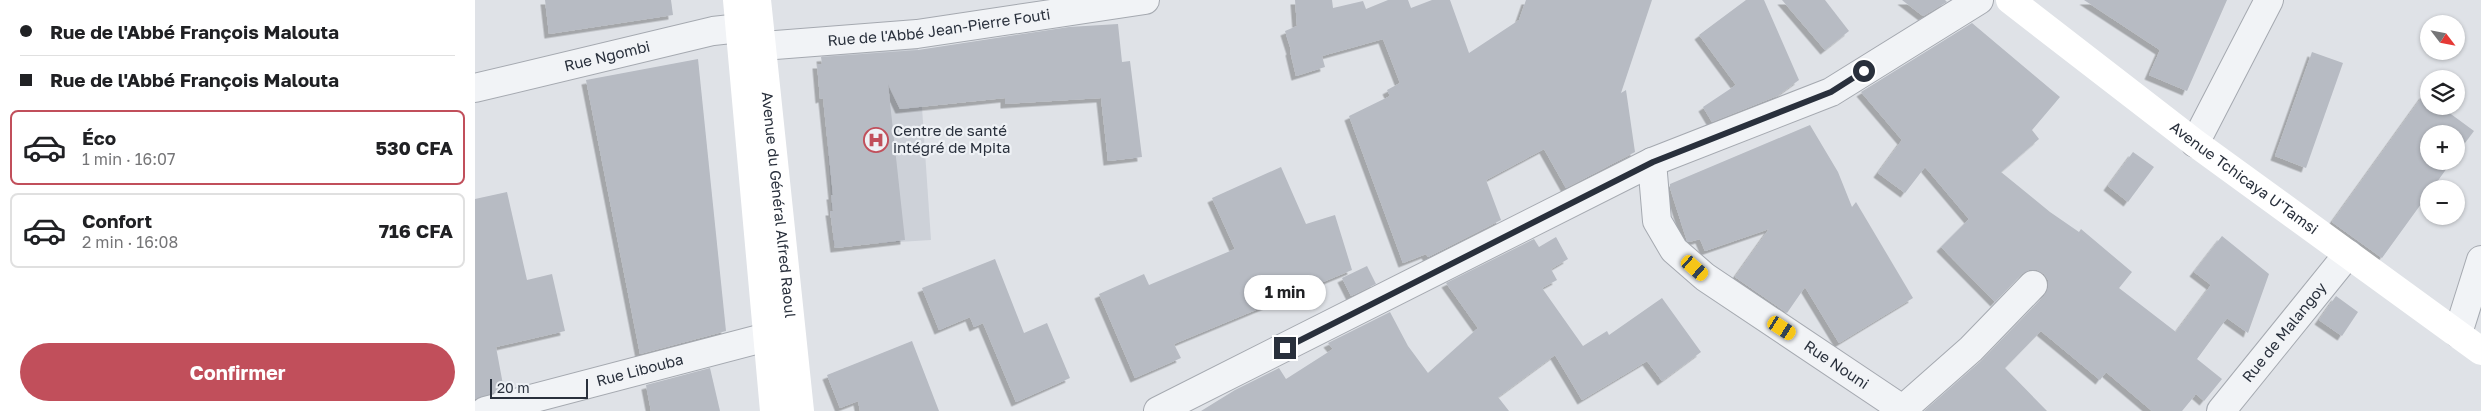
<!DOCTYPE html>
<html lang="fr">
<meta charset="utf-8">
<style>
body{margin:0;font-family:"Golos Text",sans-serif;background:#f2f2f2;color:#202124;height:100vh;display:flex;flex-direction:column;font-size:19px;white-space:nowrap}
*{box-sizing:border-box;margin:0}
p{font-size:16px;color:#757577}
.icon{flex:none;width:28px;height:28px;fill:none;stroke:currentColor;stroke-width:2;stroke-linecap:round;stroke-linejoin:round}
.map{position:relative;flex:1;overflow:hidden}
.sheet{display:flex;flex-direction:column;background:#fff;width:475px}
.sheet>*{flex:none}
.hud{display:grid;align-content:center;height:110px;padding:0 20px;background:#fff}
.needle{width:32px;rotate:122deg}
.fabs{position:absolute;left:1945px;top:15px;display:grid;gap:10px}
.fabs a{display:grid;place-items:center;width:45px;height:45px;border-radius:50%;background:#fff;box-shadow:0 1px 4px #0004;font-size:25px}
.scale{position:absolute;left:15px;bottom:12px;width:98px;box-sizing:border-box;padding-left:5px;border:2px solid #29303c;border-top:0;font-size:14px;line-height:18px;white-space:nowrap;color:#29303c;-webkit-text-stroke:4px #eef1f5;paint-order:stroke}
.end{position:absolute;width:22px;height:22px;margin:-11px;border:6px solid #29303c;background:#fff;box-shadow:0 0 0 2px #fff}
.from{border-radius:50%}
.bubble{position:absolute;height:35px;border-radius:18px;background:#fff;box-shadow:0 1px 4px #0004;font-size:16px;font-weight:700;line-height:35px;text-align:center}
.car{position:absolute;width:15px;height:30px;margin:-15px -8px;border-radius:6px;box-shadow:0 0 4px 1px #0007;background:linear-gradient(#f5c518 24%,#345 0 40%,#f5c518 0 76%,#345 0 86%,#f5c518 0)}
.hud b{display:flex;align-items:center;gap:18px;height:48px;font-size:19px}
.hud b+b{border-top:1px solid #e0e0e0}
.hud i{width:12px;height:12px;background:#202124}
ul{padding:0;list-style:none}
li{display:flex;align-items:center;gap:15px;height:75px;margin:0 10px 8px;padding:0 10px;border:2px solid #e0e0e0;border-radius:8px}
li div{flex:1}
li b{display:block;font-size:19px}
li em{font-style:normal;font-weight:700}
li.on{border-color:#c14f5b}
li>.icon{width:45px;height:45px;stroke-width:1.5}
.action{display:flex;gap:10px;margin-top:auto;padding:10px 20px}
.action a{flex:1;height:58px;border-radius:30px;background:#c14f5b;color:#fff;font-size:20px;font-weight:700;line-height:58px;text-align:center}
main{display:flex;flex:1;min-height:0}
.map>svg:first-child{display:block}
.built{fill:#cdd1d8}
.building{fill:#b7bbc3;filter:url(#shadow)}
.lines{fill:none;stroke-linecap:round;stroke-linejoin:round}
.street-casing{stroke:#a5a9b0;stroke-width:30}
.street{stroke:#f1f3f6;stroke-width:28}
.secondary{stroke:#fff;stroke-width:28}
.route{stroke:#29303c;stroke-width:6}
.labels{text-anchor:middle;stroke-width:4.5;stroke-linejoin:round;paint-order:stroke}
.street-label{font-size:15px;fill:#29303c;stroke:#eef1f5}
.poi-label{font-size:15px;fill:#29303c;stroke:#eef1f5;text-anchor:start}
</style>
<main>
<section class="sheet">
<div class="hud">
<b><i class="from"></i>Rue de l'Abbé François Malouta</b>
<b><i></i>Rue de l'Abbé François Malouta</b>
</div>
<ul>
<li class="on"><svg class="icon" aria-label="car" viewBox="0 0 24 24"><path d="M5 17H2v-5l4-1 3-4h7l3 4 3 1v5h-3M9 17h6M6 11h13"/><circle cx="7" cy="17" r="2"/><circle cx="17" cy="17" r="2"/></svg><div><b>Éco</b><p>1 min · 16:07</p></div><em>530 CFA</em></li>
<li><svg class="icon" aria-label="car" viewBox="0 0 24 24"><path d="M5 17H2v-5l4-1 3-4h7l3 4 3 1v5h-3M9 17h6M6 11h13"/><circle cx="7" cy="17" r="2"/><circle cx="17" cy="17" r="2"/></svg><div><b>Confort</b><p>2 min · 16:08</p></div><em>716 CFA</em></li>
</ul>
<div class="action"><a>Confirmer</a></div>
</section>
<div class="map">
<svg width="2006" height="411" viewBox="0 0 2006 411">
<defs>
<filter id="shadow"><feDropShadow dx="-4.5" dy="4.5" stdDeviation="0" flood-color="#0004"/></filter>
</defs>
<rect width="100%" height="100%" fill="#dfe2e7"/>
<path class="built" d="M 442,34 L 456,240 L 359,246 L 346,41 Z"/>
<g class="building">
<path d="M 70,0 L 196,0 L 198,15 L 74,34 Z"/>
<path d="M 820,0 L 857,0 L 858,8 L 888,1 L 891,9 L 913,0 L 933,0 L 936,8 L 957,0 L 975,0 L 994,53 L 1044,20 L 1051,0 L 1177,0 L 1146,93 L 1151,90 L 1160,152 L 1091,188 L 1069,149 L 1011,180 L 1026,220 L 953,257 L 951,254 L 928,263 L 874,116 L 915,96 L 912,90 L 925,83 L 908,39 L 847,56 L 850,67 L 821,76 L 815,51 L 816,50 L 810,31 L 822,26 Z"/>
<path d="M 1271,0 L 1289,0 L 1324,80 L 1302,96 L 1237,122 L 1228,107 L 1261,85 L 1224,35 Z"/>
<path d="M 1307,0 L 1350,0 L 1374,31 L 1350,50 Z"/>
<path d="M 1427,0 L 1470,0 L 1472,2 L 1448,16 Z"/>
<path d="M 1609,0 L 1752,0 L 1712,91 L 1674,75 L 1685,50 Z"/>
<path d="M 1497,23 L 1585,97 L 1557,130 L 1564,139 L 1526,172 L 1575,212 L 1604,232 L 1606,229 L 1657,272 L 1644,288 L 1701,332 L 1736,285 L 1719,272 L 1747,236 L 1794,274 L 1773,333 L 1752,318 L 1722,359 L 1747,379 L 1729,401 L 1721,394 L 1707,411 L 1677,411 L 1631,372 L 1625,380 L 1566,331 L 1530,368 L 1572,411 L 1449,411 L 1507,360 L 1569,296 L 1573,288 L 1573,280 L 1569,274 L 1562,270 L 1554,270 L 1547,274 L 1520,302 L 1466,247 L 1494,219 L 1450,167 L 1430,193 L 1403,173 L 1427,140 L 1386,92 Z"/>
<path d="M 643,24 L 647,62 L 655,61 L 667,157 L 633,161 L 626,98 L 530,104 L 530,98 L 425,109 L 413,84 L 430,240 L 360,248 L 355,211 L 358,211 L 356,195 L 358,195 L 348,98 L 345,99 L 342,64 L 347,64 L 346,57 L 443,50 L 594,27 Z"/>
<path d="M 1837,52 L 1868,63 L 1831,168 L 1800,156 Z"/>
<path d="M 223,59 L 251,331 L 165,354 L 111,80 Z"/>
<path d="M 1949,94 L 1954,98 L 1954,106 L 1965,106 L 1999,131 L 1981,155 L 1981,134 L 1954,134 L 1954,161 L 1977,161 L 1957,189 L 1954,189 L 1954,193 L 1907,258 L 1857,222 Z"/>
<path d="M 1335,125 L 1363,172 L 1377,207 L 1381,202 L 1438,298 L 1364,343 L 1330,287 L 1312,313 L 1260,277 L 1294,229 L 1230,251 L 1225,239 L 1214,242 L 1212,241 L 1195,188 L 1195,184 Z"/>
<path d="M 1658,152 L 1679,167 L 1653,202 L 1633,186 Z"/>
<path d="M 806,167 L 831,224 L 860,215 L 877,270 L 699,344 L 706,358 L 660,378 L 624,294 L 669,274 L 674,285 L 760,249 L 737,198 Z"/>
<path d="M 32,192 L 52,280 L 77,274 L 90,331 L 21,347 L 29,390 L 0,399 L 0,199 Z"/>
<path d="M 1081,237 L 1093,259 L 1076,269 L 1082,280 L 1067,288 L 1108,346 L 1132,331 L 1134,335 L 1187,298 L 1226,352 L 1187,381 L 1172,361 L 1107,400 L 1080,355 L 1023,397 L 1034,411 L 726,411 L 760,390 L 804,368 L 811,379 L 858,349 L 853,343 L 915,312 L 933,346 L 953,373 L 1003,328 L 971,283 L 1059,239 L 1064,247 Z"/>
<path d="M 520,259 L 549,333 L 572,323 L 595,378 L 541,402 L 508,323 L 499,327 L 495,317 L 464,330 L 447,288 Z"/>
<path d="M 892,266 L 901,284 L 876,296 L 867,278 Z"/>
<path d="M 1861,296 L 1883,312 L 1867,336 L 1844,320 Z"/>
<path d="M 437,341 L 464,411 L 385,411 L 383,401 L 365,408 L 352,375 Z"/>
<path d="M 235,368 L 245,411 L 176,411 L 171,385 Z"/>
</g>
<g class="lines">
<defs>
<g id="street">
<path id="s1" d="M 287,46 L 442,34 L 670,0"/>
<path id="s2" d="M 0,88 L 238,31 L 265,28"/>
<path d="M 1720,143 L 1794,0"/>
<path id="s3" d="M 1177,162 L 1182,221 L 1199,250 L 1230,277 L 1430,411"/>
<path d="M 1983,333 L 2006,260"/>
<path d="M 1428,409 L 1496,349 L 1558,285"/>
<path id="s4" d="M 10,411 L 292,337"/>
<path d="M 683,411 L 1177,162 L 1356,92 L 1504,0"/>
<path id="s5" d="M 1746,411 L 1873,254"/>
</g>
</defs>
<use href="#street" class="street-casing"/>
<use href="#street" class="street"/>
<g class="secondary">
<path d="M 262,0 L 299,411"/>
<path id="s6" d="M 282,0 L 325,411"/>
<path id="s7" d="M 1535,0 L 1720,143 L 2006,351"/>
</g>
</g>
<g class="lines">
<path class="route" d="M 810,348 L 1178,162 L 1356,92 L 1389,71"/>
</g>
<defs>
<symbol id="hospital-ring" viewBox="-11 -11 22 22"><circle r="9.5" fill="#eef1f5" stroke="#c14f5b" stroke-width="1.5"/><path d="M-5-5h3v3.5h4V-5h3V5h-3V1.5h-4V5h-3Z" fill="#c14f5b"/></symbol>
</defs>
<g fill-rule="evenodd">
<use href="#hospital-ring" x="387" y="126" width="28" height="28"/>
</g>
<g class="labels">
<g class="street-label">
<text dy="5" stroke="none"><textPath href="#s1" startOffset="178">Rue de l'Abbé Jean-Pierre Fouti</textPath></text>
<text dy="5" stroke="none"><textPath href="#s2" startOffset="136">Rue Ngombi</textPath></text>
<text dy="5" stroke="none"><textPath href="#s7" startOffset="294">Avenue Tchicaya U'Tamsi</textPath></text>
<text dy="5" stroke="none"><textPath href="#s6" startOffset="206">Avenue du Général Alfred Raoul</textPath></text>
<text dy="5" stroke="none"><textPath href="#s5" startOffset="101">Rue de Malangoy</textPath></text>
<text dy="5" stroke="none"><textPath href="#s3" startOffset="292">Rue Nouni</textPath></text>
<text dy="5" stroke="none"><textPath href="#s4" startOffset="160">Rue Libouba</textPath></text>
</g>
<g class="poi-label">
<text x="418" y="136">Centre de santé<tspan x="418" dy="17">intégré de Mpita</tspan></text>
</g>
</g>
</svg>
<div class="fabs">
<a><svg class="needle" viewBox="-14 -14 28 28"><path d="M0-13l5 13h-10z" fill="#e53935"/><path d="M0 13l5-13h-10z" fill="#757577"/></svg></a>
<a><svg class="icon" aria-label="layers" viewBox="0 0 24 24"><path d="M12 4l9 5-9 5-9-5zM3 14l9 5 9-5"/></svg></a>
<a>+</a>
<a>−</a>
</div>
<div class="scale">20 m</div>
<i class="end from" style="left:1389px;top:71px"></i>
<i class="end" style="left:810px;top:348px"></i>
<div class="bubble" style="left:769px;top:275px;width:82px">1 min</div>
<i class="car" style="left:1220px;top:268px;rotate:131deg"></i>
<i class="car" style="left:1307px;top:328px;rotate:123deg"></i>
</div>
</main>
